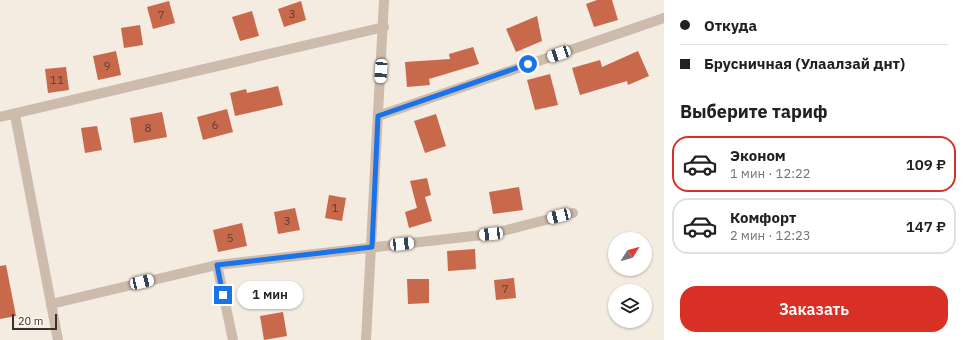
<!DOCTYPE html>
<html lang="ru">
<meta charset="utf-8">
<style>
body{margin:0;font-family:"IBM Plex Sans",sans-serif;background:#f6f6f6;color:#202124;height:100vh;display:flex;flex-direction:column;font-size:15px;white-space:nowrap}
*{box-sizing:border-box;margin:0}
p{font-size:13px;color:#757577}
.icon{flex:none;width:22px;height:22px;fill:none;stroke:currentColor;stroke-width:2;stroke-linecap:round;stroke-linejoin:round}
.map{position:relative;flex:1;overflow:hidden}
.details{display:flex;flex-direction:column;background:#fff;width:300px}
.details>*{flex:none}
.top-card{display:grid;align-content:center;height:88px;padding:0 16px;background:#fff}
.needle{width:26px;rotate:53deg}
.controls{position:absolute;left:608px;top:232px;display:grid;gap:8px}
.controls a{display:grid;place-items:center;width:44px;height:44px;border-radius:50%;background:#fff;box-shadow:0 1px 3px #0004;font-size:20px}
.scale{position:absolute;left:12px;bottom:10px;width:45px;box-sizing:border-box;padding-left:4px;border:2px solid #3b302b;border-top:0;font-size:11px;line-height:14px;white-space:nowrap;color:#3b302b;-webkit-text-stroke:3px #fbf5ee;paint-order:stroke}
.end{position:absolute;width:18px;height:18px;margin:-9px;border:5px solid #1a73e8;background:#fff;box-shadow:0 0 0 2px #fff}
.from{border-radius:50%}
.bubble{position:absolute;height:28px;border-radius:14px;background:#fff;box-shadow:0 1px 3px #0004;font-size:13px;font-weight:600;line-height:28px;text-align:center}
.car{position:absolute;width:12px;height:24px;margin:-12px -6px;border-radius:5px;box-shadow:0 0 3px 1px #0007;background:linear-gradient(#fff 24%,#345 0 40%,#fff 0 76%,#345 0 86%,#fff 0)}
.top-card b{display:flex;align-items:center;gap:14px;height:38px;font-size:15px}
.top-card b+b{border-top:1px solid #e0e0e0}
.top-card i{width:10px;height:10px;background:#202124}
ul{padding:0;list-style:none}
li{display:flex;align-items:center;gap:12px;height:56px;margin:0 8px 6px;padding:0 8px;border:2px solid #e0e0e0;border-radius:16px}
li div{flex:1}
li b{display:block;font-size:15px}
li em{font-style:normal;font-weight:600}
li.active{border-color:#d93025}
li>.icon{width:36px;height:36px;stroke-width:1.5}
h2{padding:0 16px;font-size:18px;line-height:48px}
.primary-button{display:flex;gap:8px;margin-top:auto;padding:8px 16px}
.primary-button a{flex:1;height:46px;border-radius:16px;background:#d93025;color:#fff;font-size:16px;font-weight:600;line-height:46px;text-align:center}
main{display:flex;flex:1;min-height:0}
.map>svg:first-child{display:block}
.building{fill:#c8694b}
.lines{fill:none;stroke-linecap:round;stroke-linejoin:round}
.minor{stroke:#cdbbac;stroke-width:10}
.route{stroke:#1a73e8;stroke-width:5}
.labels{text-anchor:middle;stroke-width:4;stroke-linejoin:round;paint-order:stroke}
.number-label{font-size:12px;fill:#5e3e33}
</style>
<main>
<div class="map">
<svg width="664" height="340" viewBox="0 0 664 340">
<rect width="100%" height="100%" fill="#f4ebe1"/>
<g class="building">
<path d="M 597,0 L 612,0 L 618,20 L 594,27 L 586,4 Z"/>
<path d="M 169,1 L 175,23 L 153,29 L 147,7 Z"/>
<path d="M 301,1 L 306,20 L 284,27 L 278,9 Z"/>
<path d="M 252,11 L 259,36 L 240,41 L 232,17 Z"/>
<path d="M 537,16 L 542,41 L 516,52 L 506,29 Z"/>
<path d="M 140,25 L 143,45 L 124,48 L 121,28 Z"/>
<path d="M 473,47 L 479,64 L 429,79 L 430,85 L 407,87 L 405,62 L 450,59 L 449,54 Z"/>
<path d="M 116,51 L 121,75 L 98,80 L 93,56 Z"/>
<path d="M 638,51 L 649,76 L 628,85 L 627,81 L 580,95 L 572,68 L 600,60 L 602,67 Z"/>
<path d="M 66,67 L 69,90 L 48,93 L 45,69 Z"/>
<path d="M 550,74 L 558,105 L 535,110 L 527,80 Z"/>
<path d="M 278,86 L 283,105 L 235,116 L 230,93 L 246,89 L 247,93 Z"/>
<path d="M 227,109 L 233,132 L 203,140 L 197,117 Z"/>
<path d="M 162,112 L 167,137 L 134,143 L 130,118 Z"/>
<path d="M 436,114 L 446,146 L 425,153 L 414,121 Z"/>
<path d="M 97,126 L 102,150 L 85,153 L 81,128 Z"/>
<path d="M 427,178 L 431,195 L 425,197 L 432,221 L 409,228 L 405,212 L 417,208 L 410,181 Z"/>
<path d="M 519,187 L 523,210 L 493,214 L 489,192 Z"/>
<path d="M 329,195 L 346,198 L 342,221 L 325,218 Z"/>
<path d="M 295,208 L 300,230 L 278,234 L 274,212 Z"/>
<path d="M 242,223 L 247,246 L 218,252 L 213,230 Z"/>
<path d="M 475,249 L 476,269 L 448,271 L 447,251 Z"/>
<path d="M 6,265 L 16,316 L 0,319 L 0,266 Z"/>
<path d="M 514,278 L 516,298 L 496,300 L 494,280 Z"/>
<path d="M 407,279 L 429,279 L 429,303 L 408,304 Z"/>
<path d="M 283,312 L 287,336 L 264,340 L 260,316 Z"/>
</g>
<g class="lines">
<g class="minor">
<path d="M 15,115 L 58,340"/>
<path d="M 378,116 L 664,18"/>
<path d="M 0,117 L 384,27"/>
<path d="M 217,265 L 233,340"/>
<path d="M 51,304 L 217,265 L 491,234 L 573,213"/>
<path d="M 366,340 L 384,0"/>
</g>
</g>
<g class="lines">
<path class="route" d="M 223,295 L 217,265 L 372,247 L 378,116 L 528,64"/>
</g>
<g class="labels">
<g class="number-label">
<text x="292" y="18">3</text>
<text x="161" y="19">7</text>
<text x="107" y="70">9</text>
<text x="57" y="84">11</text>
<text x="215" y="129">6</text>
<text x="148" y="132">8</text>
<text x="335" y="212">1</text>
<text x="287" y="225">3</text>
<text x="230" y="242">5</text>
<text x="505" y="293">7</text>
</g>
</g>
</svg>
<div class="controls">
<a><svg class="needle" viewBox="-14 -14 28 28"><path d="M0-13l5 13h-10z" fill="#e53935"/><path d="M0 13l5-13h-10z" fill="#757577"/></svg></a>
<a><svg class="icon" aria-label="layers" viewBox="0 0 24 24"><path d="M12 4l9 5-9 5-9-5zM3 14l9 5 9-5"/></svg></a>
</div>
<div class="scale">20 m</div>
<i class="end from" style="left:528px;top:64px"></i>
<i class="end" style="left:223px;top:295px"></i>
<div class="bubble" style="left:237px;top:281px;width:66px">1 мин</div>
<i class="car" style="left:559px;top:54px;rotate:251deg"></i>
<i class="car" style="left:381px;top:71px;rotate:184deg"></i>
<i class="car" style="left:559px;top:216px;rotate:256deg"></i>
<i class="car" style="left:491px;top:234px;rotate:264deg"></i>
<i class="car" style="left:402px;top:244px;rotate:84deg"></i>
<i class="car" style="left:142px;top:282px;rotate:77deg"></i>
</div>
<section class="details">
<div class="top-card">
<b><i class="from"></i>Откуда</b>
<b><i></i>Брусничная (Улаалзай днт)</b>
</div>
<h2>Выберите тариф</h2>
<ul>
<li class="active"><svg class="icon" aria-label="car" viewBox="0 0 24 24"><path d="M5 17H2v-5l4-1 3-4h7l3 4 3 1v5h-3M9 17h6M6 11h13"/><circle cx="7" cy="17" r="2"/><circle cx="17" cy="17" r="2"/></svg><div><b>Эконом</b><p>1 мин · 12:22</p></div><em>109 ₽</em></li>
<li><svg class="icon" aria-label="car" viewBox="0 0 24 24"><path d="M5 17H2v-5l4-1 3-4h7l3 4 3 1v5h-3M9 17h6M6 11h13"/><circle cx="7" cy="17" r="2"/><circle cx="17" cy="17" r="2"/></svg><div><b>Комфорт</b><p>2 мин · 12:23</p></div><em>147 ₽</em></li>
</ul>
<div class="primary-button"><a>Заказать</a></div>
</section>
</main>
